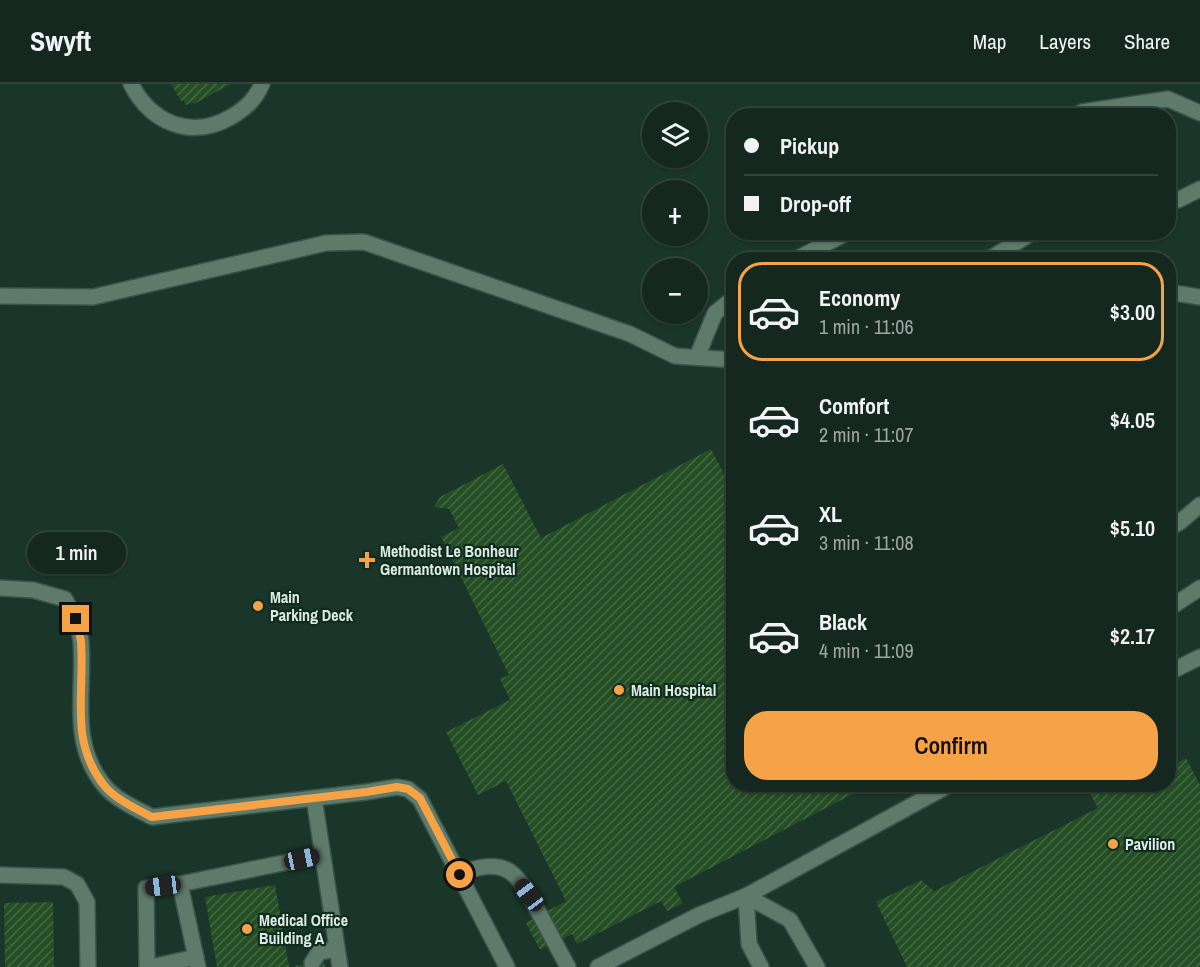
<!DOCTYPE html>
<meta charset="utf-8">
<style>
body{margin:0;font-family:"Archivo Narrow",sans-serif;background:#1d3028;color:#f1f3f6;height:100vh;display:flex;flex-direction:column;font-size:22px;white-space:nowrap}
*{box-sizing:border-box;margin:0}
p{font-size:20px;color:#9da6a4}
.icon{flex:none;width:33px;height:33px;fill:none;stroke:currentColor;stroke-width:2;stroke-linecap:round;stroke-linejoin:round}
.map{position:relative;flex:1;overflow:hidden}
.drawer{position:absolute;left:726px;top:168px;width:450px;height:540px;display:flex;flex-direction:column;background:#14281f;border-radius:24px;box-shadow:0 2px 4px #0004,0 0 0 2px #33443d}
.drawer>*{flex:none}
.guide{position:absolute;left:726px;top:24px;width:450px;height:132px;border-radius:24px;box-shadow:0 2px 4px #0004,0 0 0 2px #33443d;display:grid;align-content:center;height:132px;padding:0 18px;background:#14281f}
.buttons{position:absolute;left:642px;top:18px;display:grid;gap:12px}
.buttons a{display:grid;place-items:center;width:66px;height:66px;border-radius:50%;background:#14281f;box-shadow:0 2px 4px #0004,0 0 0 2px #33443d;font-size:30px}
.end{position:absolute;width:27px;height:27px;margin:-14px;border:8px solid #f6a246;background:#111;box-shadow:0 0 0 3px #111}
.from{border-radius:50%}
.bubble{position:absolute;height:42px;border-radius:21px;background:#14281f;box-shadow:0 2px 4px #0004,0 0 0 2px #33443d;font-size:20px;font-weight:600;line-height:42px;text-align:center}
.car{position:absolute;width:18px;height:36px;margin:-18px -9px;border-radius:8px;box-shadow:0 0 4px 2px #0007;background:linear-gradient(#222 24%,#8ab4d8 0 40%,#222 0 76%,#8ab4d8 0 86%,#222 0)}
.guide b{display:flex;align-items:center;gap:21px;height:57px;font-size:22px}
.guide b+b{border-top:2px solid #33443d}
.guide i{width:15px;height:15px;background:#f1f3f6}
ul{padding:10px 0 0;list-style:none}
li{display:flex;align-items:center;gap:18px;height:99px;margin:0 12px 9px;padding:0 6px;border:3px solid transparent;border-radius:24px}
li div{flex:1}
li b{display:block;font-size:22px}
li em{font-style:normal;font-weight:600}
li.selected{border-color:#f6a246}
li>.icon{width:54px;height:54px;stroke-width:1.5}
.button{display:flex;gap:12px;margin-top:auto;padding:12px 18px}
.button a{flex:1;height:69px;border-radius:24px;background:#f6a246;color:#111;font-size:24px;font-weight:600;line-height:69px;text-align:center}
header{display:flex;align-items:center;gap:36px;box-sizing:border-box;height:84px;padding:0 30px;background:#14281f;border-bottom:2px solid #33443d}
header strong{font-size:28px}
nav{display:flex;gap:33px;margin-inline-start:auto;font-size:21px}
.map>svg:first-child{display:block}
.building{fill:url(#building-hatch)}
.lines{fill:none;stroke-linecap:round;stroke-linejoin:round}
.minor-casing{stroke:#3a5348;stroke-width:18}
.minor{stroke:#5d7a6b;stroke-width:15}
.route{stroke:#f6a246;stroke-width:8}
.poi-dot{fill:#f6a246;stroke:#102b1f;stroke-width:2}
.labels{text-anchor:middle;stroke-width:4.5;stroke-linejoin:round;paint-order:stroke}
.poi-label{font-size:16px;font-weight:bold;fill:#dbebe2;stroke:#102b1f;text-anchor:start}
</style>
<header>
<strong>Swyft</strong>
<nav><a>Map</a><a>Layers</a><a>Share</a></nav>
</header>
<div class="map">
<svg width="1200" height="883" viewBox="0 0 1200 883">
<defs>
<pattern id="building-hatch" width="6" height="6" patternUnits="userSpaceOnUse" patternTransform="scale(1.5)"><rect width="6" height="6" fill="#254e25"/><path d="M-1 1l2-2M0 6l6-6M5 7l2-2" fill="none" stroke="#446844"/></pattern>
</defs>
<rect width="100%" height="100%" fill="#1a3529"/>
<g class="building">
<path d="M 171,0 L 231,0 L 194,20 L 192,18 L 186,21 L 183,16 L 181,17 Z"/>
<path d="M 711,365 L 734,409 L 734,700 L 872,700 L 674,803 L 683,819 L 667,827 L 661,817 L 577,860 L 572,850 L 540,866 L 526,839 L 566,817 L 506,697 L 478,711 L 446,648 L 510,616 L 500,595 L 509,591 L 441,453 L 459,444 L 449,425 L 434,423 L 440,413 L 503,380 L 541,454 Z"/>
<path d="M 1186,674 L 1200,701 L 1200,883 L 907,883 L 876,818 L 921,796 L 934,807 L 1098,724 L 1085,700 L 1168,700 L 1168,683 Z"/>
<path d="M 275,801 L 289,883 L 217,883 L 205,813 Z"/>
<path d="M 53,818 L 54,883 L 5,883 L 4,819 Z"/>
<path d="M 324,877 L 325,883 L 295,883 L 295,882 Z"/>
</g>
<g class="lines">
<defs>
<g id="minor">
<path d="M 131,0 C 151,39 191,56 231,33 C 246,24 255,16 262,0"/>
<path d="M 1075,32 L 1082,28 L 1168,15 L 1200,29"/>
<path d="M 1168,117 L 1178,116 L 1200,105"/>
<path d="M 795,176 L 848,148"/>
<path d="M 988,176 L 1033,148"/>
<path d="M 1168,208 L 1200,213"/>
<path d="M 0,212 L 93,213 L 326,159 L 364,158 L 630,250 L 675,272 L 734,276"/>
<path d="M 697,273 L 715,229 L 734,214"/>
<path d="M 1168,445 L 1180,438 L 1200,421"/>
<path d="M 0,504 L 33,506 L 65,515 C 72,529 80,542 81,558 C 85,607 69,657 103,700 C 113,714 136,725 152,733 L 366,708 L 397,703 L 408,705 L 420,715 L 507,883"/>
<path d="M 1168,525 L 1200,504"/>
<path d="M 1168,589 L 1200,573"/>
<path d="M 314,714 L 340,883"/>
<path d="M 0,791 L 64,793 L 77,800 L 87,818 L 88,883"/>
<path d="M 460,791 C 474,783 499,777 513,790 C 524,800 532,816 539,829 C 549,847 558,865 568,883"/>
<path d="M 746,812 L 790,836 L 817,883"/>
<path d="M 746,812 L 749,860 L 761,883"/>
<path d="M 312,879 L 319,868 L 337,865"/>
<path d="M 147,883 L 146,804 L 180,800"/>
<path d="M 151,883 L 196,873"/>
<path d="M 198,883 L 180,800 L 322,771"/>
<path d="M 598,883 L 699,831 L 746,812 L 951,700"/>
</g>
</defs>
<use href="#minor" class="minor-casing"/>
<use href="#minor" class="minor"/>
</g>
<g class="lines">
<path class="route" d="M 76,535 C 78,543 80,550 81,558 C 85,608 69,656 103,700 C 113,714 136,725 152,733 L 366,708 L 397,703 L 408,705 L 420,714 L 460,791"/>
</g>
<g class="poi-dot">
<path d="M364 467h6v6h6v6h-6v6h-6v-6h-6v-6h6z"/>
<circle cx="258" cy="522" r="6"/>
<circle cx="619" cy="606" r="6"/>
<circle cx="1113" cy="760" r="6"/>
<circle cx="247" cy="845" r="6"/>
</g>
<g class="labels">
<g class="poi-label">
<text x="380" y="473">Methodist Le Bonheur<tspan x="380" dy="18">Germantown Hospital</tspan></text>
<text x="270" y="519">Main<tspan x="270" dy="18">Parking Deck</tspan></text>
<text x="631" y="612">Main Hospital</text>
<text x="1125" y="766">Pavilion</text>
<text x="259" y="842">Medical Office<tspan x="259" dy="18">Building A</tspan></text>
</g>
</g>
</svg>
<div class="buttons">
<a><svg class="icon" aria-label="layers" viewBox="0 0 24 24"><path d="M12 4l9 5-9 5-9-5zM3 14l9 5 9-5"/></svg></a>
<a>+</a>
<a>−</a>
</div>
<i class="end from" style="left:460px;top:791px"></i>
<i class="end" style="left:76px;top:535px"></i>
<div class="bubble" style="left:27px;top:448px;width:99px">1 min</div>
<i class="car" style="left:302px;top:775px;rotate:78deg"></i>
<i class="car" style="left:163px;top:802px;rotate:263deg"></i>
<i class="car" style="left:529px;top:811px;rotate:323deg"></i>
<div class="guide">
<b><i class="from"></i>Pickup</b>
<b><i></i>Drop-off</b>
</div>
<section class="drawer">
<ul>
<li class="selected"><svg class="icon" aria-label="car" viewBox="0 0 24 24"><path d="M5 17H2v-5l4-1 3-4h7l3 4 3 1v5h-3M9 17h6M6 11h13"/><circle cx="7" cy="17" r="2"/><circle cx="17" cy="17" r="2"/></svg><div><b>Economy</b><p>1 min · 11:06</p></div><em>$3.00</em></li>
<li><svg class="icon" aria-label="car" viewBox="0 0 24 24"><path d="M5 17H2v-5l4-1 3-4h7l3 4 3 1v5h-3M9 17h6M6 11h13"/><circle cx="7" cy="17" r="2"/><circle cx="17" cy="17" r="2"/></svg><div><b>Comfort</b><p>2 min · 11:07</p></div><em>$4.05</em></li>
<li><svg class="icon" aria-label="car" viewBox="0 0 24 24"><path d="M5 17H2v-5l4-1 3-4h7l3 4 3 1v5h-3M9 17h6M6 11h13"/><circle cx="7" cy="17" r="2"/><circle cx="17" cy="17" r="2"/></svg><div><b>XL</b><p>3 min · 11:08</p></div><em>$5.10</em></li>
<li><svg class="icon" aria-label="car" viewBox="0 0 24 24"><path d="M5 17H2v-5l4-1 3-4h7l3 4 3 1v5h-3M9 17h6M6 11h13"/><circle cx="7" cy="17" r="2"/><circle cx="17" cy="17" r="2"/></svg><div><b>Black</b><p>4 min · 11:09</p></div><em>$2.17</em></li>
</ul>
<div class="button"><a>Confirm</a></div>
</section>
</div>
